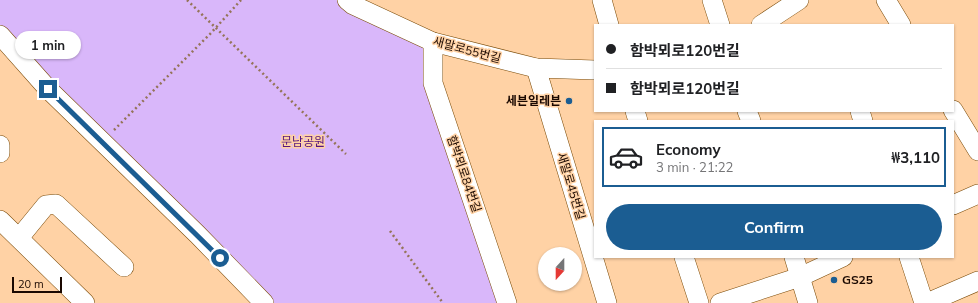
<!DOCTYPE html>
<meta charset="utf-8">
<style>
body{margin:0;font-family:Mulish,"Noto Sans KR",sans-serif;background:#f2f2f2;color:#202124;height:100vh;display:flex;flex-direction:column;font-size:15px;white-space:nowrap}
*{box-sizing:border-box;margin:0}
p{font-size:13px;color:#757577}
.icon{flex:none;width:22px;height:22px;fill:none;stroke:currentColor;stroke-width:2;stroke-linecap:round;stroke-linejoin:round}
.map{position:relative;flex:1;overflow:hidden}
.drawer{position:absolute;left:594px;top:120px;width:360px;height:138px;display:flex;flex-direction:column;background:#fff;border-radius:0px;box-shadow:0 1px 3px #0004}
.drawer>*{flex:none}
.banner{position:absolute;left:594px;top:24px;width:360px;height:88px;border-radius:0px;box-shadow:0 1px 3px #0004;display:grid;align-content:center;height:88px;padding:0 12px;background:#fff}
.needle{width:26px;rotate:201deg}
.fabs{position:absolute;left:538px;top:247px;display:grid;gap:8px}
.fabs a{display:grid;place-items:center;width:44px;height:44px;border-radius:50%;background:#fff;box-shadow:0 1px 3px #0004;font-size:20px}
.scale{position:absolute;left:12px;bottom:10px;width:50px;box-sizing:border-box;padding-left:4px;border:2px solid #1a0800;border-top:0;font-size:11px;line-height:14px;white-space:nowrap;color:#1a0800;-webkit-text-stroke:3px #ffd2a5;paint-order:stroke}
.end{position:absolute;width:18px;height:18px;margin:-9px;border:5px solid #1b5d92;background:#fff;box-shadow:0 0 0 2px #fff}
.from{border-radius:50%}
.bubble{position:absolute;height:28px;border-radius:14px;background:#fff;box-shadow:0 1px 3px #0004;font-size:13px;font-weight:700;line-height:28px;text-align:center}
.banner b{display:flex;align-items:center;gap:14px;height:38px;font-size:15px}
.banner b+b{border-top:1px solid #e0e0e0}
.banner i{width:10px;height:10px;background:#202124}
ul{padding:7px 0 0;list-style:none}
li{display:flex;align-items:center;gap:12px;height:60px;margin:0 8px 6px;padding:0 4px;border:2px solid transparent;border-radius:0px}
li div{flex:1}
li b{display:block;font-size:15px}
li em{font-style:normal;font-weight:700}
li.on{border-color:#1b5d92}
li>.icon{width:36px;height:36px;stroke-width:1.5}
.primary-button{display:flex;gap:8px;margin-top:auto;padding:8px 12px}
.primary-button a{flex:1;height:46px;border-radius:24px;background:#1b5d92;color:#fff;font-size:16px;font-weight:700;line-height:46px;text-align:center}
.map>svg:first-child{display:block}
.green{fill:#d9b7fa}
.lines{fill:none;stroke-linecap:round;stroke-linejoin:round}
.minor-casing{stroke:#7a4a07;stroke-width:20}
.path{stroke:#957458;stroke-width:2.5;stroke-dasharray:2 3;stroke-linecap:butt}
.minor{stroke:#fff;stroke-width:19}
.route{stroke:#1b5d92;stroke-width:5}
.poi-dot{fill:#1b5d92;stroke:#ffd2a5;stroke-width:1.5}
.labels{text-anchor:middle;stroke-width:3;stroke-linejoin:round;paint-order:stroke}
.street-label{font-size:12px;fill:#1a0800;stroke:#ffd2a5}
.poi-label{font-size:12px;font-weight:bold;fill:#1a0800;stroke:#ffd2a5;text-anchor:end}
.park-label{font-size:12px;fill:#561580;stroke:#ffd2a5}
</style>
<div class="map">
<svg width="978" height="303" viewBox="0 0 978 303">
<rect width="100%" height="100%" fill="#ffd2a5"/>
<path class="green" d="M 0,0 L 347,0 L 433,42 L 433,83 L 507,303 L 263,303 L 0,35 Z"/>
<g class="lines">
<defs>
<g id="minor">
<path d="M 347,0 L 353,5 L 433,42 L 536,68 L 595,70"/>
<path d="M 602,0 L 609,25"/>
<path d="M 712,0 L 720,25"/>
<path d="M 886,0 L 901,25"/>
<path d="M 761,25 L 799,0"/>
<path d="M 0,35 L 48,89 L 198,235 L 264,303"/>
<path d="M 433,42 L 433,83 L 507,303"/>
<path d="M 536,68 L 607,303"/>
<path d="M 953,110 L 978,151"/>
<path d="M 635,111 L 638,121"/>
<path d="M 747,111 L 751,121"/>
<path d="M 860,111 L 863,121"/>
<path d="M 0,145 L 0,153"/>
<path d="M 953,205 L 978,194"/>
<path d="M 0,220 L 85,303"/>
<path d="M 19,238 L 46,205 L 56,204 L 124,267"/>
<path d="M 684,257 L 699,303"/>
<path d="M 794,257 L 808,303"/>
<path d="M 909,257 L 924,303"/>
<path d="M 720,303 L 800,277 L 843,257"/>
<path d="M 927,303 L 978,281"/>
</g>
</defs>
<use href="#minor" class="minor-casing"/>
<g class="path">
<path d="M 187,0 L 346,154"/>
<path d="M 114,130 L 211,33 L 241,0"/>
<path d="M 390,231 L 443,303"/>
</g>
<use href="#minor" class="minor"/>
</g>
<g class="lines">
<path class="route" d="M 48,89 L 220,258"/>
</g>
<g class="poi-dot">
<circle cx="569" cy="101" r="4"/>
<circle cx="834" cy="280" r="4"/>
</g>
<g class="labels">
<g class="street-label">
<text transform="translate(467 50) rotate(15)" y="4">새말로55번길</text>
<text transform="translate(464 174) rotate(71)" y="4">함박뫼로84번길</text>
<text transform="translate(571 186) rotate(73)" y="4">새말로45번길</text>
</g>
<g class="poi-label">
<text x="561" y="105">세븐일레븐</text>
<text x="842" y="284" text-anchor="start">GS25</text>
</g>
<g class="park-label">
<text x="303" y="146">문남공원</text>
</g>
</g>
</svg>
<div class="fabs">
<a><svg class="needle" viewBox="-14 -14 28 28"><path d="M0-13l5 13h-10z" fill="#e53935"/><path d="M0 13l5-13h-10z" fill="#757577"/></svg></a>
</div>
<div class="scale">20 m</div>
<i class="end from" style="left:220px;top:258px"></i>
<i class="end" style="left:48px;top:89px"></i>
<div class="bubble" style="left:15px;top:31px;width:66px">1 min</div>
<div class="banner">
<b><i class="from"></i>함박뫼로120번길</b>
<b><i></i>함박뫼로120번길</b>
</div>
<section class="drawer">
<ul>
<li class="on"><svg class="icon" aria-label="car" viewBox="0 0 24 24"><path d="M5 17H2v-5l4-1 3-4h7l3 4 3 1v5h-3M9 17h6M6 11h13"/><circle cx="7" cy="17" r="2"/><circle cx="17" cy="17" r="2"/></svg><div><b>Economy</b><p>3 min · 21:22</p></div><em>₩3,110</em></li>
</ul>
<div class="primary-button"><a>Confirm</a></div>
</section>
</div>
